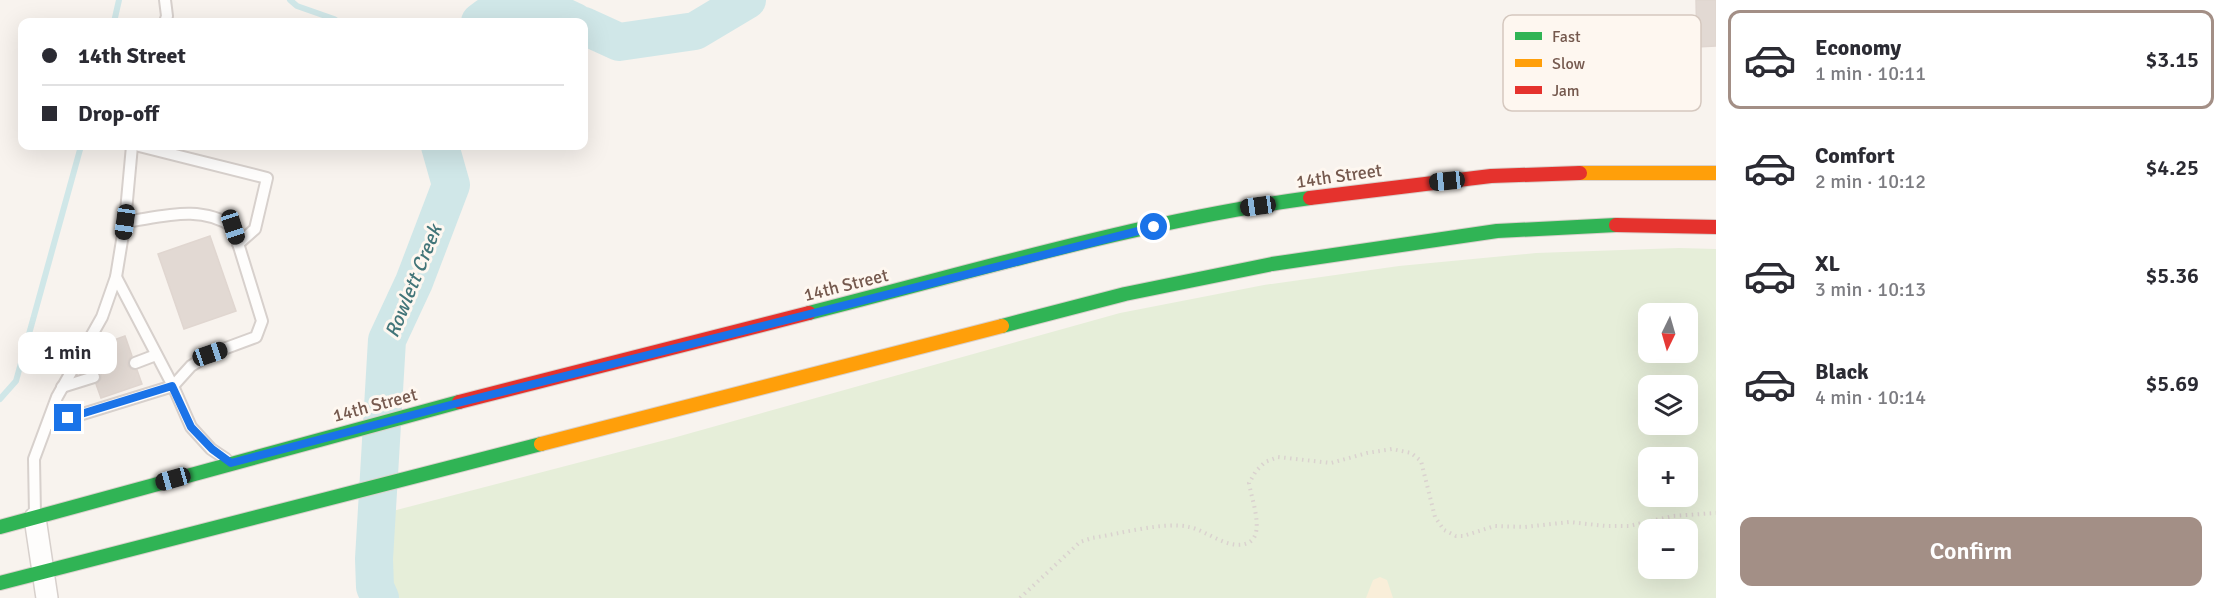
<!DOCTYPE html>
<meta charset="utf-8">
<style>
body{margin:0;font-family:Signika,sans-serif;background:#f7f7f7;color:#2b2b33;height:100vh;display:flex;flex-direction:column;font-size:22px;white-space:nowrap}
*{box-sizing:border-box;margin:0}
p{font-size:20px;color:#7c7c81}
.icon{flex:none;width:33px;height:33px;fill:none;stroke:currentColor;stroke-width:2;stroke-linecap:round;stroke-linejoin:round}
.map{position:relative;flex:1;overflow:hidden}
.panel{display:flex;flex-direction:column;background:#fff;width:510px}
.panel>*{flex:none}
.top-card{position:absolute;left:18px;top:18px;width:570px;height:132px;border-radius:12px;box-shadow:0 6px 24px #0002;display:grid;align-content:center;height:132px;padding:0 24px;background:#fff}
.needle{width:39px;rotate:185deg}
.fabs{position:absolute;left:1638px;top:303px;display:grid;gap:12px}
.fabs a{display:grid;place-items:center;width:60px;height:60px;border-radius:12px;background:#fff;box-shadow:0 6px 24px #0002;font-size:30px}
.end{position:absolute;width:27px;height:27px;margin:-14px;border:8px solid #1a73e8;background:#fff;box-shadow:0 0 0 3px #fff}
.from{border-radius:50%}
.bubble{position:absolute;height:42px;border-radius:12px;background:#fff;box-shadow:0 6px 24px #0002;font-size:20px;font-weight:600;line-height:42px;text-align:center}
.car{position:absolute;width:18px;height:36px;margin:-18px -9px;border-radius:8px;box-shadow:0 0 4px 2px #0007;background:linear-gradient(#222 24%,#8ab4d8 0 40%,#222 0 76%,#8ab4d8 0 86%,#222 0)}
.top-card b{display:flex;align-items:center;gap:21px;height:57px;font-size:22px}
.top-card b+b{border-top:2px solid #e1e1e2}
.top-card i{width:15px;height:15px;background:#2b2b33}
ul{padding:10px 0 0;list-style:none}
li{display:flex;align-items:center;gap:18px;height:99px;margin:0 12px 9px;padding:0 12px;border:3px solid transparent;border-radius:12px}
li div{flex:1}
li b{display:block;font-size:22px}
li em{font-style:normal;font-weight:600}
li.on{border-color:#a38f86}
li>.icon{width:54px;height:54px;stroke-width:1.5}
.button{display:flex;gap:12px;margin-top:auto;padding:12px 24px}
.button a{flex:1;height:69px;border-radius:12px;background:#a38f86;color:#fff;font-size:24px;font-weight:600;line-height:69px;text-align:center}
main{display:flex;flex:1;min-height:0}
.map>svg:first-child{display:block}
.green{fill:#e6eed9;fill-rule:evenodd}
.sand{fill:#f9eed9}
.lines{fill:none;stroke-linecap:round;stroke-linejoin:round}
.stream{stroke:#d0e7e8;stroke-width:6}
.river{stroke:#d0e7e8;stroke-width:38}
.building{fill:#e2d9d3;stroke:#e0d6d0;stroke-width:1.5}
.lane-casing{stroke:#d7d0cc;stroke-width:14}
.street-casing{stroke:#d7d0cc;stroke-width:24}
.fast-casing{stroke:#d9d0cb;stroke-width:16}
.slow-casing{stroke:#d9d0cb;stroke-width:16}
.jam-casing{stroke:#d9d0cb;stroke-width:16}
.path{stroke:#dad2cf;stroke-width:4;stroke-dasharray:1.5 4.5;stroke-linecap:butt}
.lane{stroke:#fefdfc;stroke-width:10}
.street{stroke:#fefdfc;stroke-width:21}
.fast{stroke:#30b455;stroke-width:14}
.slow{stroke:#ff9f0a;stroke-width:14}
.jam{stroke:#e5322d;stroke-width:14}
.route{stroke:#1a73e8;stroke-width:8}
.labels{text-anchor:middle;stroke-width:6;stroke-linejoin:round;paint-order:stroke}
.street-label{font-size:18px;fill:#75594e;stroke:#fef7f0}
.water-label{font-size:20px;font-style:italic;fill:#427579;stroke:#fef7f0}
.key{fill:#fef7f0;stroke:#d5c8bf;stroke-width:1.5}
.key-label{font-size:16px;fill:#75594e}
</style>
<main>
<div class="map">
<svg width="1716" height="598" viewBox="0 0 1716 598">
<rect width="100%" height="100%" fill="#f8f3ee"/>
<path class="green" d="M 1679,248 L 1716,249 L 1716,598 L 394,598 L 389,593 L 385,513 L 673,438 L 1120,313 L 1264,285 L 1399,266 L 1536,253 ZM 1648,314 L 1688,314 L 1688,352 L 1648,352 ZM 1648,386 L 1688,386 L 1688,424 L 1648,424 ZM 1648,458 L 1688,458 L 1688,496 L 1648,496 ZM 1648,530 L 1688,530 L 1688,568 L 1648,568 Z"/>
<path class="sand" d="M 1380,577 L 1387,580 L 1393,598 L 1366,598 L 1373,580 Z"/>
<g class="lines">
<g class="stream">
<path d="M 290,0 L 297,6 L 334,19 L 338,22"/>
<path d="M 114,22 L 119,0"/>
<path d="M 0,399 L 16,381 L 81,146"/>
</g>
<g class="river">
<path d="M 480,22 L 488,16 L 558,14 L 575,22"/>
<path d="M 584,26 L 619,42 L 695,31 L 747,0"/>
<path d="M 380,598 L 375,587 L 374,559 L 387,340 L 414,282 L 451,185 L 440,146"/>
</g>
</g>
<g class="building">
<path d="M 1696,0 L 1716,0 L 1716,46 L 1697,47 Z"/>
<path d="M 210,236 L 236,311 L 184,329 L 158,254 Z"/>
<path d="M 125,336 L 132,356 L 129,359 L 128,365 L 131,369 L 137,370 L 142,384 L 101,398 L 96,384 L 101,379 L 101,374 L 96,370 L 91,370 L 87,359 L 94,347 Z"/>
</g>
<g class="lines">
<defs>
<g id="lane">
<path d="M 165,22 L 167,16 L 165,0"/>
<path d="M 139,146 L 267,178 L 255,229 L 238,244"/>
<path d="M 125,222 L 132,146"/>
<path d="M 116,277 L 173,386 L 191,427 L 211,449 L 226,459"/>
<path d="M 135,363 L 156,355"/>
<path d="M 62,387 L 94,377"/>
<path d="M 35,514 L 34,459 L 57,397 L 102,317 L 116,277 L 125,222 C 162,217 200,204 233,227 L 262,321 L 256,337 L 210,354 L 191,366 L 173,386 L 47,425"/>
</g>
<path id="street" d="M 35,518 L 47,598"/>
<g id="fast">
<path d="M 809,313 C 975,271 1141,221 1310,198"/>
<path d="M 1002,326 L 1125,294 L 1272,264 L 1497,231 L 1616,225"/>
<path d="M 0,527 L 459,402"/>
<path d="M 0,583 L 541,444"/>
</g>
<g id="slow">
<path d="M 1580,173 L 1716,173"/>
<path d="M 541,444 L 1002,326"/>
</g>
<g id="jam">
<path d="M 1310,198 L 1491,176 L 1580,173"/>
<path d="M 1616,225 L 1716,227"/>
<path d="M 459,402 L 809,313"/>
</g>
</defs>
<use href="#lane" class="lane-casing"/>
<use href="#street" class="street-casing"/>
<use href="#fast" class="fast-casing"/>
<use href="#slow" class="slow-casing"/>
<use href="#jam" class="jam-casing"/>
<path class="path" d="M 1020,598 L 1080,542 L 1092,538 C 1119,534 1165,521 1189,527 C 1207,530 1232,554 1251,541 C 1264,531 1251,497 1249,483 L 1256,471 L 1265,462 L 1278,457 L 1331,463 L 1367,453 L 1392,449 L 1411,453 L 1421,461 L 1435,517 L 1444,530 L 1456,536 L 1463,536 L 1495,526 L 1525,527 L 1569,522 L 1606,526 L 1629,526 L 1673,516 L 1716,513"/>
<use href="#lane" class="lane"/>
<use href="#street" class="street"/>
<use href="#fast" class="fast"/>
<use href="#slow" class="slow"/>
<use href="#jam" class="jam"/>
</g>
<g class="lines">
<path class="route" d="M 68,418 L 172,386 L 191,427 L 212,449 L 231,463 L 454,404 L 1154,227"/>
</g>
<g class="labels">
<g class="street-label">
<text transform="translate(1339 176) rotate(-8)" y="6">14th Street</text>
<text transform="translate(846 285) rotate(-14)" y="6">14th Street</text>
<text transform="translate(375 405) rotate(-15)" y="6">14th Street</text>
</g>
<g class="water-label">
<text transform="translate(413 281) rotate(-68)" y="7">Rowlett Creek</text>
</g>
</g>
<rect x="1503" y="15" width="198" height="96" rx="9" class="key"/>
<rect x="1515" y="32" width="27" height="8" fill="#30b455"/>
<rect x="1515" y="59" width="27" height="8" fill="#ff9f0a"/>
<rect x="1515" y="86" width="27" height="8" fill="#e5322d"/>
<g class="key-label">
<text x="1552" y="42">Fast</text>
<text x="1552" y="69">Slow</text>
<text x="1552" y="96">Jam</text>
</g>
</svg>
<div class="fabs">
<a><svg class="needle" viewBox="-14 -14 28 28"><path d="M0-13l5 13h-10z" fill="#e53935"/><path d="M0 13l5-13h-10z" fill="#7c7c81"/></svg></a>
<a><svg class="icon" aria-label="layers" viewBox="0 0 24 24"><path d="M12 4l9 5-9 5-9-5zM3 14l9 5 9-5"/></svg></a>
<a>+</a>
<a>−</a>
</div>
<i class="end from" style="left:1154px;top:227px"></i>
<i class="end" style="left:68px;top:418px"></i>
<div class="bubble" style="left:18px;top:332px;width:99px">1 min</div>
<i class="car" style="left:1447px;top:181px;rotate:264deg"></i>
<i class="car" style="left:1258px;top:206px;rotate:262deg"></i>
<i class="car" style="left:125px;top:222px;rotate:188deg"></i>
<i class="car" style="left:233px;top:227px;rotate:162deg"></i>
<i class="car" style="left:210px;top:354px;rotate:71deg"></i>
<i class="car" style="left:173px;top:479px;rotate:254deg"></i>
<div class="top-card">
<b><i class="from"></i>14th Street</b>
<b><i></i>Drop-off</b>
</div>
</div>
<section class="panel">
<ul>
<li class="on"><svg class="icon" aria-label="car" viewBox="0 0 24 24"><path d="M5 17H2v-5l4-1 3-4h7l3 4 3 1v5h-3M9 17h6M6 11h13"/><circle cx="7" cy="17" r="2"/><circle cx="17" cy="17" r="2"/></svg><div><b>Economy</b><p>1 min · 10:11</p></div><em>$3.15</em></li>
<li><svg class="icon" aria-label="car" viewBox="0 0 24 24"><path d="M5 17H2v-5l4-1 3-4h7l3 4 3 1v5h-3M9 17h6M6 11h13"/><circle cx="7" cy="17" r="2"/><circle cx="17" cy="17" r="2"/></svg><div><b>Comfort</b><p>2 min · 10:12</p></div><em>$4.25</em></li>
<li><svg class="icon" aria-label="car" viewBox="0 0 24 24"><path d="M5 17H2v-5l4-1 3-4h7l3 4 3 1v5h-3M9 17h6M6 11h13"/><circle cx="7" cy="17" r="2"/><circle cx="17" cy="17" r="2"/></svg><div><b>XL</b><p>3 min · 10:13</p></div><em>$5.36</em></li>
<li><svg class="icon" aria-label="car" viewBox="0 0 24 24"><path d="M5 17H2v-5l4-1 3-4h7l3 4 3 1v5h-3M9 17h6M6 11h13"/><circle cx="7" cy="17" r="2"/><circle cx="17" cy="17" r="2"/></svg><div><b>Black</b><p>4 min · 10:14</p></div><em>$5.69</em></li>
</ul>
<div class="button"><a>Confirm</a></div>
</section>
</main>
